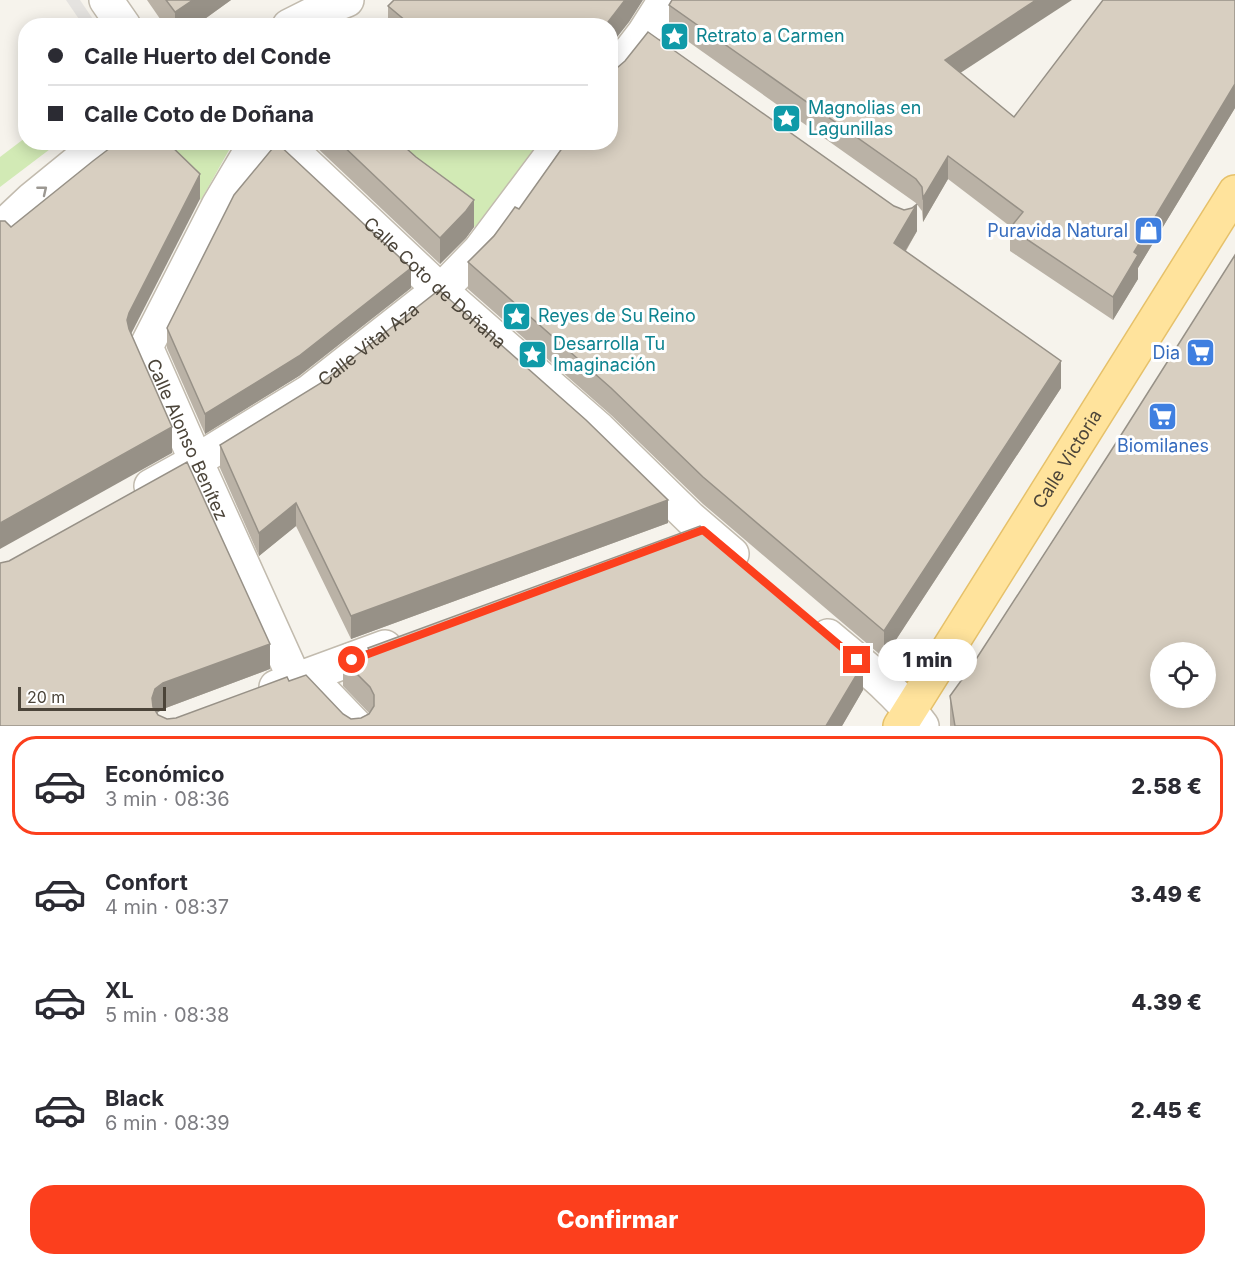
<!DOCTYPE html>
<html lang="es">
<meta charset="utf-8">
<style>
body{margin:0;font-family:Inter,sans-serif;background:#f7f7f7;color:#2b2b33;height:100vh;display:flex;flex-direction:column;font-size:22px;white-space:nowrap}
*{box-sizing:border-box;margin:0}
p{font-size:20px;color:#7c7c81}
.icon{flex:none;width:33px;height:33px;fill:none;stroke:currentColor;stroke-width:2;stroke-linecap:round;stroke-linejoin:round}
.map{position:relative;height:726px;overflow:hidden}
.drawer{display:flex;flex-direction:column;background:#fff;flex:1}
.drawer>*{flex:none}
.banner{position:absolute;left:18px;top:18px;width:600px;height:132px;border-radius:24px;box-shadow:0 3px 15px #0003;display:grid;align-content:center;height:132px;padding:0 30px;background:#fff}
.tools{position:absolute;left:1150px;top:642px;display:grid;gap:12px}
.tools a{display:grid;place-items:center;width:66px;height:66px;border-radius:50%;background:#fff;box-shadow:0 3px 15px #0003;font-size:30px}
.scale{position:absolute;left:18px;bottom:15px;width:148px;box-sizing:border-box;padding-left:6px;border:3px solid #4b4439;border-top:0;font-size:16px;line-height:21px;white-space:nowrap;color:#4b4439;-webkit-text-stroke:4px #fff;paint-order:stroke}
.end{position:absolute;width:27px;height:27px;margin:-14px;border:8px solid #fc3f1d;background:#fff;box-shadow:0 0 0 3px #fff}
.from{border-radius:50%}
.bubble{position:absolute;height:42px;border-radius:21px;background:#fff;box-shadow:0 3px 15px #0003;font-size:20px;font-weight:800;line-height:42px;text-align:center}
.banner b{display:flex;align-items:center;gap:21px;height:57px;font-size:22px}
.banner b+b{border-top:2px solid #e1e1e2}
.banner i{width:15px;height:15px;background:#2b2b33}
ul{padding:10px 0 0;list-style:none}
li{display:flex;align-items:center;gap:18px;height:99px;margin:0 12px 9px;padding:0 18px;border:3px solid transparent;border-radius:24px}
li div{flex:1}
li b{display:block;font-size:22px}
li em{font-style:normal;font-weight:800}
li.selected{border-color:#fc3f1d}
li>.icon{width:54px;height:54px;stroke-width:1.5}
.button{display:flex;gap:12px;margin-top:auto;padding:12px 30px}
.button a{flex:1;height:69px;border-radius:24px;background:#fc3f1d;color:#fff;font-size:24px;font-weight:800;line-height:69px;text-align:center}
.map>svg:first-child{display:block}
.green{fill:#d2eab5}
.parking{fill:#e5e3e0}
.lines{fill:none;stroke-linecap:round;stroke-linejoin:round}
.minor-casing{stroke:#c2bbae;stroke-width:36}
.major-casing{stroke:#e6c16a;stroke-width:36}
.minor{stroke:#fff;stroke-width:33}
.major{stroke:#ffe39c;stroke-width:33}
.wall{fill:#bab2a6}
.shaded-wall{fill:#979187}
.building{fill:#d8cfc1;stroke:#979187;stroke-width:1.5;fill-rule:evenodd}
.oneway{stroke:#9c9892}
.route{stroke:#fc3f1d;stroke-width:8}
.labels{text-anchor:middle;stroke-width:6;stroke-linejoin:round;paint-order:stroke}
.culture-label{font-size:18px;fill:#0d838f;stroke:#fff;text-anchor:start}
.shop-label{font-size:18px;fill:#366cbe;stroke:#fff;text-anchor:end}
.street-label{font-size:18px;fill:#4b4439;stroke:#fff}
</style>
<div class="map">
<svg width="1235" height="726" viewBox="0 0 1235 726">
<rect width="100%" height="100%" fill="#f6f3ec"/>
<g class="green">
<path d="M 25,138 L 26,142 L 58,143 L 0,187 L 0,157 Z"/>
<path d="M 152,143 L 233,143 L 201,200 L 145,148 Z"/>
<path d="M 367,143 L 523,143 L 535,152 L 475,227 L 416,184 Z"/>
</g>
<path class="parking" d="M 66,0 L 80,0 L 97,25 L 83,25 Z"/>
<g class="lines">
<defs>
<g id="minor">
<path d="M 106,0 L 124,26"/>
<path d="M 289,26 L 317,12 L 347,0"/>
<path d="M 610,77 L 644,33 L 665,0"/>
<path id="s1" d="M 256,142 L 218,206 L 146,347 L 196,461 L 295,680"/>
<path id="s2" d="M 283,142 L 439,289 L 599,429 L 690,518 L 732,554"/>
<path d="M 0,229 L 32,199 L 102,142"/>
<path id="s3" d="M 151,486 L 196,461 L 310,391 L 450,281 L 480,250 L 561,142"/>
<path d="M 828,636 C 861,664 897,691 922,726"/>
<path d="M 308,676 L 356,726"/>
<path d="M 276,687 L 385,647"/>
</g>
<g id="major">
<path id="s4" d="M 900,726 L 1235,192"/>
</g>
</defs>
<use href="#minor" class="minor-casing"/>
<use href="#major" class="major-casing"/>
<use href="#minor" class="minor"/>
<use href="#major" class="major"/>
</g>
<g class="wall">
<path d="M 147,0 L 231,0 L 195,26 L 165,26 Z"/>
<path d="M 669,5 L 961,73 L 1014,117 L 1235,108 L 1138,268 L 1138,279 L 1113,320 L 1010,251 L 1010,228 L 1011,227 L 948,179 L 923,222 L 922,211 L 916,203 L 669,28 Z"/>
<path d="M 388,6 L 629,22 L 610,26 L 388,26 Z"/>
<path d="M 311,142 L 399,142 L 474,227 L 466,238 L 440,264 Z"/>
<path d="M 523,142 L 537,142 L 532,149 Z"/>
<path d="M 561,146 L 917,231 L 906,251 L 1061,388 L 884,658 L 703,504 L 611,415 L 468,289 L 468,262 L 519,209 L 561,149 Z"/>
<path d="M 411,288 L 299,376 L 205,434 L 167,348 L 167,328 Z"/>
<path d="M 220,445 L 668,523 L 351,639 L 296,526 L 259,556 L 220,468 Z"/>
<path d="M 1109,454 L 1235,726 L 950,726 L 950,696 L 971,667 Z"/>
<path d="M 368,648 L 863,690 L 842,726 L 0,726 L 270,669 L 163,709 L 157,713 L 158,715 L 167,719 L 176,718 L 289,681 L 351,719 L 361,718 L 369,713 L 343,686 L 343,660 L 368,650 Z"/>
</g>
<g class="shaded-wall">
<path d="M 193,0 L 231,0 L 195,26 L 175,26 L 175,12 Z"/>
<path d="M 625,0 L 643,0 L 629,22 L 610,46 L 610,26 L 605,26 Z"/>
<path d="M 1036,0 L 1072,0 L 945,83 L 945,60 Z"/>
<path d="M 1235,84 L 1235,108 L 1138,268 L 1138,279 L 1113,320 L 1113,297 L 1134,252 Z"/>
<path d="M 532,142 L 537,142 L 532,149 Z"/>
<path d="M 948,156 L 948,179 L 923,222 L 923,198 Z"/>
<path d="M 200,174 L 200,199 L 129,338 L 127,320 L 129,313 Z"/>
<path d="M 474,200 L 474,227 L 466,238 L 440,264 L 440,238 Z"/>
<path d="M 917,204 L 917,231 L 894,270 L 894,243 Z"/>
<path d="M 411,268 L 411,288 L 299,376 L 205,434 L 205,414 Z"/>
<path d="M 1061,361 L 1061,388 L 884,658 L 884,631 Z"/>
<path d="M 172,427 L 172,453 L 0,549 L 0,523 Z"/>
<path d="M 668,500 L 668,523 L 351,639 L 351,616 Z"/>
<path d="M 296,503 L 296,526 L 259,556 L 259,533 Z"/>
<path d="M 270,644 L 270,669 L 163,709 L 155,714 L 152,723 L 152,698 L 155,689 L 163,683 Z"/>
<path d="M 863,664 L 863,690 L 842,726 L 826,726 Z"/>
</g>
<g class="building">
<path d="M 166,0 L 193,0 L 175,12 Z"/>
<path d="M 394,0 L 625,0 L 605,26 L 412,26 L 388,6 Z"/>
<path d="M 672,0 L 1036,0 L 945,60 L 1014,117 L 1103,0 L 1235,0 L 1235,84 L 1134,252 L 1138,255 L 1113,297 L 1010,228 L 1023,212 L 948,156 L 923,198 L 922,187 L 916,179 L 669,5 Z"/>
<path d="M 648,32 L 894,206 L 904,210 L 912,208 L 917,204 L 894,243 L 1061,361 L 884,631 L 703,477 L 611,388 L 468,262 L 494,236 L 515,207 L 519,209 L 563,147 L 561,146 L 564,142 L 610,142 L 610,68 L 618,67 L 625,61 Z"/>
<path d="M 118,142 L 167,142 L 200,174 L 129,313 L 127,320 L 129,329 L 172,427 L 0,523 L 0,221 L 5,221 L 11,227 L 93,161 Z"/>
<path d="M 339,142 L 399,142 L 416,157 L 474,200 L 466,211 L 440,238 Z"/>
<path d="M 277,143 L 411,268 L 299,356 L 205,414 L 167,328 L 234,195 Z"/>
<path d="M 1235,255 L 1235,726 L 955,726 L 950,696 L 971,667 L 1109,454 ZM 1161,652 L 1206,652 L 1206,698 L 1161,698 Z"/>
<path d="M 439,290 L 586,420 L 668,500 L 351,616 L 296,503 L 259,533 L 220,445 L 321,383 Z"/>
<path d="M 187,462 L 270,644 L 163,683 L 155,689 L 152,698 L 153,707 L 158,715 L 167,719 L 176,718 L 287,677 L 289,681 L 306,675 L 343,714 L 351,719 L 361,718 L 369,714 L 374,706 L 374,695 L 370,687 L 343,660 L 369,650 L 368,648 L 700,526 L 863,664 L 826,726 L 0,726 L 0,563 L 9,561 Z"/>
</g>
<defs><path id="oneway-chevron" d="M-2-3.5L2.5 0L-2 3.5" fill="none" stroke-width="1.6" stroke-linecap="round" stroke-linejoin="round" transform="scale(1.5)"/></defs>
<use class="oneway" href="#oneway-chevron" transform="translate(43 190) rotate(-39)"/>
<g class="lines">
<path class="route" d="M 352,660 L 703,530 L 857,660"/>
</g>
<defs>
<symbol id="sight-square" viewBox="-11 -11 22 22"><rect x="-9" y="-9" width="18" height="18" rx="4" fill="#0f9aa8" stroke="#fff"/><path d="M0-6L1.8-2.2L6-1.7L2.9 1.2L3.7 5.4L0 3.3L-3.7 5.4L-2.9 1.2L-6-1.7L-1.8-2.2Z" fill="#fff"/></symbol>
<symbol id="shop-square" viewBox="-11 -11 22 22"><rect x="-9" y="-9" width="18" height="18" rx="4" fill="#3f7fe0" stroke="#fff"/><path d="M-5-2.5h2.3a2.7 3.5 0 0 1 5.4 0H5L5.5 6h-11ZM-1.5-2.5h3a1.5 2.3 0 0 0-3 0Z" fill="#fff"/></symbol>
<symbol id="supermarket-square" viewBox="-11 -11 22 22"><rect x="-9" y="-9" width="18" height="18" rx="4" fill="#3f7fe0" stroke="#fff"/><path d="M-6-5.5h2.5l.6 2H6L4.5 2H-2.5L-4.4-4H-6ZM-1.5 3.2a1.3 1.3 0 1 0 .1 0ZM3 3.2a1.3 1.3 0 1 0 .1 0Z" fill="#fff"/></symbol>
</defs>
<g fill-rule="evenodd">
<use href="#sight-square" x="658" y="20" width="33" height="33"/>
<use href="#sight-square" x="770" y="102" width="33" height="33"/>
<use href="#shop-square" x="1132" y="214" width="33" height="33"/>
<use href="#sight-square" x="500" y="300" width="33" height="33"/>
<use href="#supermarket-square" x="1184" y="336" width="33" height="33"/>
<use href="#sight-square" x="516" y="338" width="33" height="33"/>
<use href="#supermarket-square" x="1146" y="400" width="33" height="33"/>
</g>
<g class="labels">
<g class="culture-label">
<text x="696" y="42">Retrato a Carmen</text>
<text x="808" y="114">Magnolias en<tspan x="808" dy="21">Lagunillas</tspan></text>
<text x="538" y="322">Reyes de Su Reino</text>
<text x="553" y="350">Desarrolla Tu<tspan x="553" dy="21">Imaginación</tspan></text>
</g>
<g class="shop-label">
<text x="1128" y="237">Puravida Natural</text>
<text x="1180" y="359">Dia</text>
<text x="1163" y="452" text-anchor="middle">Biomilanes</text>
</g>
<g class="street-label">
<text dy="6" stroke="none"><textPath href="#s2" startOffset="207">Calle Coto de Doñana</textPath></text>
<text dy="6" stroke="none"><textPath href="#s3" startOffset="260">Calle Vital Aza</textPath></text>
<text dy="6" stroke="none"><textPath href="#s1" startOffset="334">Calle Alonso Benítez</textPath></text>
<text dy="6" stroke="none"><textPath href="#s4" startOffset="315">Calle Victoria</textPath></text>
</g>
</g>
</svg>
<div class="tools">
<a><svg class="icon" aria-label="locate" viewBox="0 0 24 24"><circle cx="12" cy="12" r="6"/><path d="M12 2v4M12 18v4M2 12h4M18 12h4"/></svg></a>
</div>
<div class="scale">20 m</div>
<i class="end from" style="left:352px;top:660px"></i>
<i class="end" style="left:857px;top:660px"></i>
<div class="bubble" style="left:878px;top:639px;width:99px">1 min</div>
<div class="banner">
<b><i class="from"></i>Calle Huerto del Conde</b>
<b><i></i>Calle Coto de Doñana</b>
</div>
</div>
<section class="drawer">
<ul>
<li class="selected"><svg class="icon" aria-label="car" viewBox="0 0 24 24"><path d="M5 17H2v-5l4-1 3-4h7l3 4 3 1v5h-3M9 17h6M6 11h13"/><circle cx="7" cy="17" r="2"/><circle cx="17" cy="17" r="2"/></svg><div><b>Económico</b><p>3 min · 08:36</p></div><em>2.58 €</em></li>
<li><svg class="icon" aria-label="car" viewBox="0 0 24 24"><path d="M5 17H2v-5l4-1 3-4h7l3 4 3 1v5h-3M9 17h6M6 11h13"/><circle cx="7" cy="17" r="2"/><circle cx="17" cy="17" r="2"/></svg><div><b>Confort</b><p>4 min · 08:37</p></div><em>3.49 €</em></li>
<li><svg class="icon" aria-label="car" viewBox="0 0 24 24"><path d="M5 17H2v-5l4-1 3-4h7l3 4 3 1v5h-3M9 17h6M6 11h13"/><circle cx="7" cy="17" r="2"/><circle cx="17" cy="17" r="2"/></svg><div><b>XL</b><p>5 min · 08:38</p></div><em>4.39 €</em></li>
<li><svg class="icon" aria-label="car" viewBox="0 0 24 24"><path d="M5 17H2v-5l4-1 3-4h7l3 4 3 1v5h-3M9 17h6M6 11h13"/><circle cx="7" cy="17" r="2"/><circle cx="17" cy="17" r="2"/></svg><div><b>Black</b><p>6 min · 08:39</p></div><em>2.45 €</em></li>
</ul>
<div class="button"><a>Confirmar</a></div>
</section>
